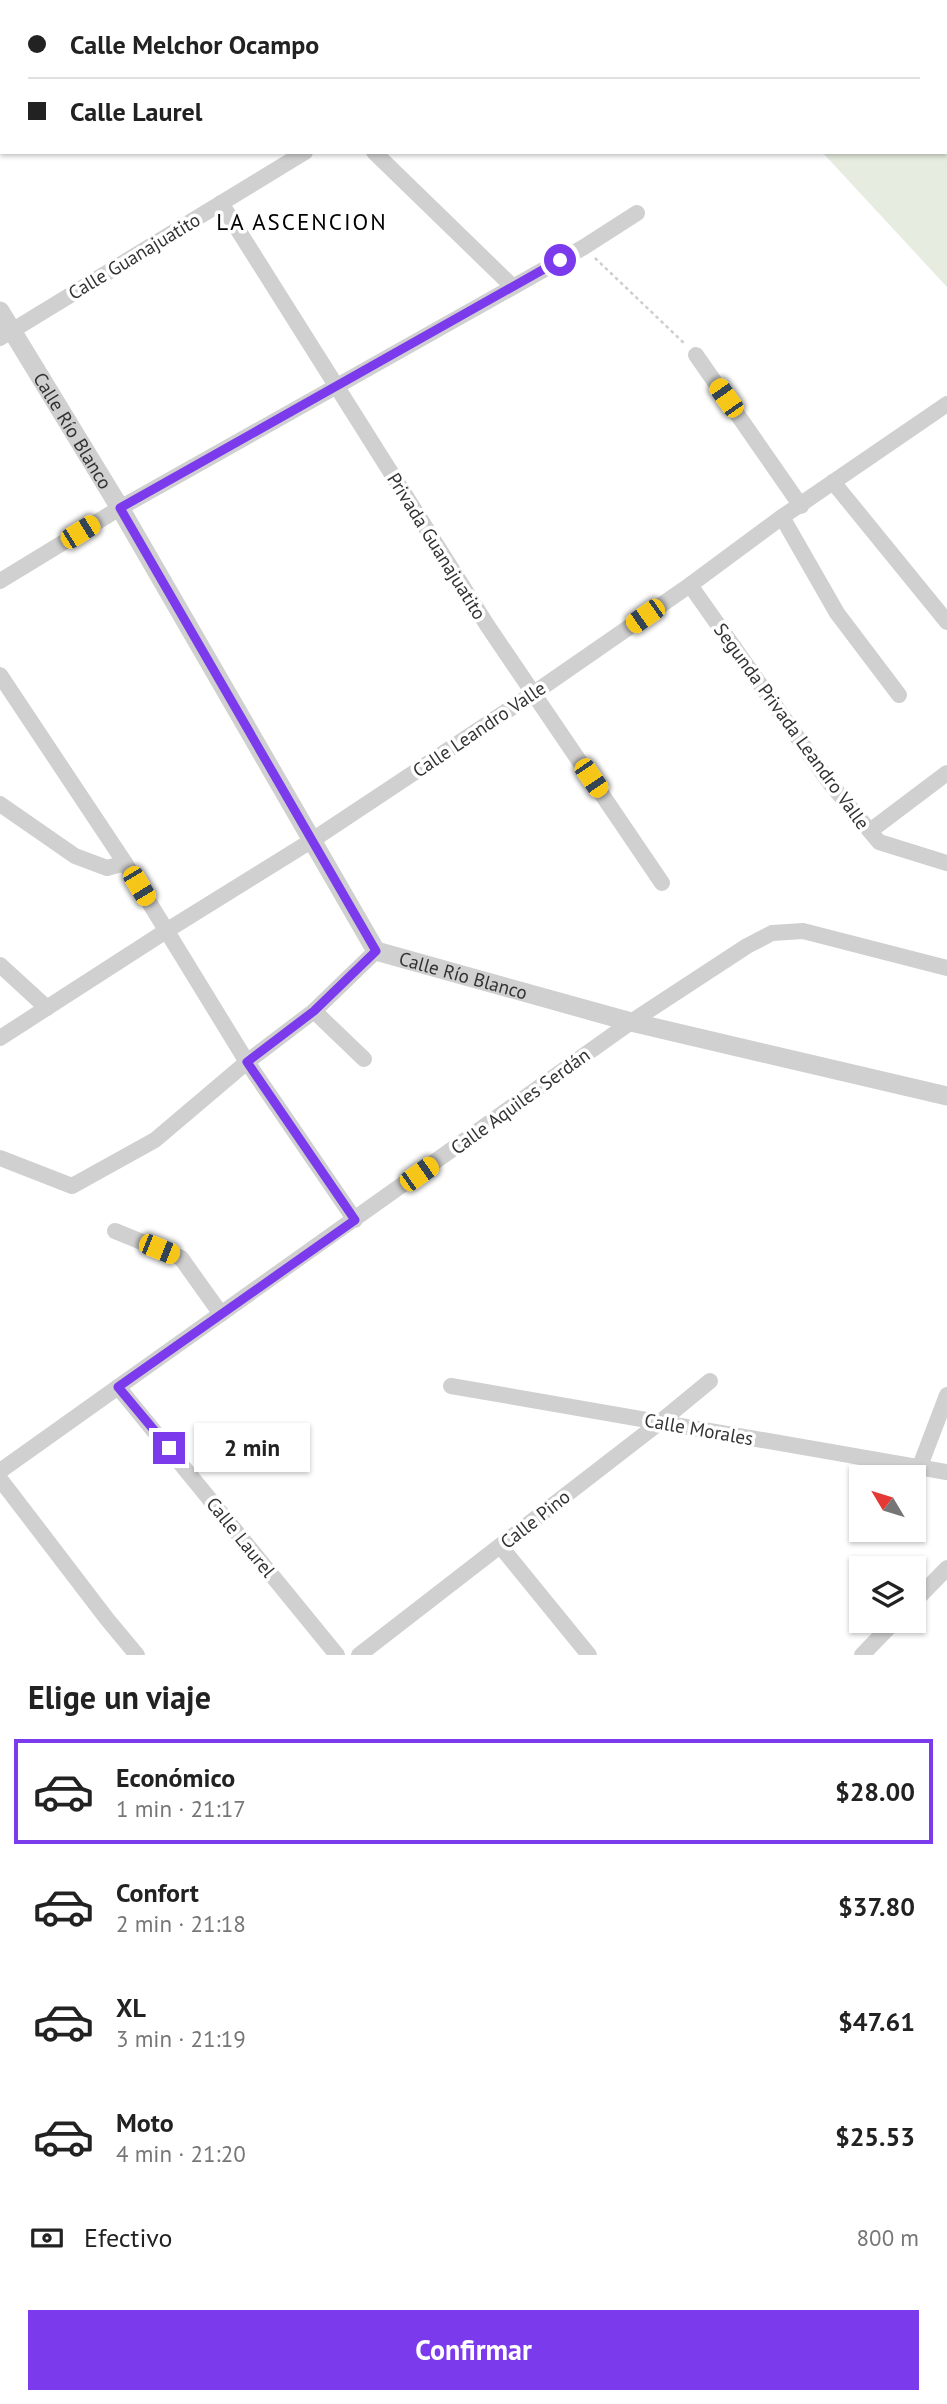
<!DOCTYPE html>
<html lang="es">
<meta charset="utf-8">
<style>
body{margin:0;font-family:"PT Sans",sans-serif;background:#f2f2f2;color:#222;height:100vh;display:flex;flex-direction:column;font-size:26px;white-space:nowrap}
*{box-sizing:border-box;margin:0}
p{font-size:23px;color:#767676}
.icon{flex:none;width:38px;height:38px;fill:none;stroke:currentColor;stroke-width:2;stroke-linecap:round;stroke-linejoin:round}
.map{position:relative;height:1655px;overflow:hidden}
.details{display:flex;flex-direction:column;background:#fff;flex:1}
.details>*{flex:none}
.guide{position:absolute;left:0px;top:0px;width:948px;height:154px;box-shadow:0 2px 5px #0004;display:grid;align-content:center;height:154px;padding:0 28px;background:#fff}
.needle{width:46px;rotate:308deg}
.buttons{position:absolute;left:849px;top:1465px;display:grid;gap:14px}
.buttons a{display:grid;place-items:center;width:77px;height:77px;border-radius:0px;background:#fff;box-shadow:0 2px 5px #0004;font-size:35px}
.end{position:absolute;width:32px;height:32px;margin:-16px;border:9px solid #7c3aed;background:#fff;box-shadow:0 0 0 4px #fff}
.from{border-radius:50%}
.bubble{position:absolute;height:49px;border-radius:0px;background:#fff;box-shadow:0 2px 5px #0004;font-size:23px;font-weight:800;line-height:49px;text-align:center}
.car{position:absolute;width:21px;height:42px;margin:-21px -10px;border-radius:9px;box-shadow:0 0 5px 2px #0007;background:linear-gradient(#f5c518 24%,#345 0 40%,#f5c518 0 76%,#345 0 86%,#f5c518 0)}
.guide b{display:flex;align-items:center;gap:24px;height:66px;font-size:26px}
.guide b+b{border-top:2px solid #e0e0e0}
.guide i{width:18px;height:18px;background:#222}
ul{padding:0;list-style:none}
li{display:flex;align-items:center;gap:21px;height:105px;margin:0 14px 10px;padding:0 14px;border:4px solid transparent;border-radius:0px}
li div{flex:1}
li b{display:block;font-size:26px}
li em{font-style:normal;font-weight:800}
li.current{border-color:#7c3aed}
li>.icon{width:63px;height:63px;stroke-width:1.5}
h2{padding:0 28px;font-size:32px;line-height:84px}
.pay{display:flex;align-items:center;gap:18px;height:77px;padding:0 28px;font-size:26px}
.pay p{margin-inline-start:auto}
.cta{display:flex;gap:14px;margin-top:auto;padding:14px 28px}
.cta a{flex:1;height:80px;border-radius:0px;background:#7c3aed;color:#fff;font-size:28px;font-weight:800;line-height:80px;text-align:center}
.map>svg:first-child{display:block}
.green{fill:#e6ecdf}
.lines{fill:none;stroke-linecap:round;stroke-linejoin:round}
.path{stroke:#cdcdcd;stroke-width:2.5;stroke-dasharray:3.5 3.5;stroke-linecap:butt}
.minor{stroke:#d0d0d0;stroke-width:16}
.tertiary{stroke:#d0d0d0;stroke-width:19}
.route{stroke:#7c3aed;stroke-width:9}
.labels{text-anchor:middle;stroke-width:7;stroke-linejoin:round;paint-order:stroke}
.street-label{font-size:19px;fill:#333;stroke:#fff}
.quarter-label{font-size:23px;letter-spacing:2px;fill:#000;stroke:#fff}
</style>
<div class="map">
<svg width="947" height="1655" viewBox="0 0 947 1655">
<rect width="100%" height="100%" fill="#fff"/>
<path class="green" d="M 681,0 L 947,0 L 947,287 L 822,152 L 947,152 L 947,2 L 682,2 Z"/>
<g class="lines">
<path class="path" d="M 595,258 L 686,345"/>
<g class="minor">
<path d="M 224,0 L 226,2"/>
<path d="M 205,2 L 208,0"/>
<path d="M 0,134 L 2,133"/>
<path d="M 374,152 L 513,287"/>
<path d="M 221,203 L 487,625 L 662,883"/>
<path d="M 0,338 L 305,152"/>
<path d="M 696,355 L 801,506"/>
<path d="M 833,482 L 947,622"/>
<path d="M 782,517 L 837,613 L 899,695"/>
<path d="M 0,581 L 120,508 L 584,247 L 637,213"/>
<path d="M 690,585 L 829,782 L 879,842 L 947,863"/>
<path d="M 0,675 L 125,863 L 247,1062 L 355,1220"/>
<path d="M 0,804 L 75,856 L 107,868 L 125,863"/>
<path d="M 870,831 L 947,773"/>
<path d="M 0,965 L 47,1008"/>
<path d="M 314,1011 L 364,1059"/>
<path d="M 0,1038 L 166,931 L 311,841 L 534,693 L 690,585 L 782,517 L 947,404"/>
<path d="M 0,1158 L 72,1186 L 155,1140 L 247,1062 L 314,1011 L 376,951"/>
<path d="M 115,1231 L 181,1258 L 221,1314"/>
<path d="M 451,1386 L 947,1472"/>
<path d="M 118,1387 L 337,1655"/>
<path d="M 920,1466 L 947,1395"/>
<path d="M 0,1471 L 631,1022 L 747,946 L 772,933 L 803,931 L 947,968"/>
<path d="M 0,1479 L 107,1619 L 137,1655"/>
<path d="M 501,1547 L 589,1655"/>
<path d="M 914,1602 L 947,1568"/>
<path d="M 359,1655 L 659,1423 L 710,1381"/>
<path d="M 862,1655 L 896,1620"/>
</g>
<path class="tertiary" id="s1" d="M 0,311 L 120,508 L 376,951 L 631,1022 L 947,1096"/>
</g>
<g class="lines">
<path class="route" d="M 169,1448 L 118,1387 L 355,1220 L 247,1062 L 314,1011 L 376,951 L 120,508 L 560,260"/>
</g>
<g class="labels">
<g class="street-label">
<text transform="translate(134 256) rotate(-31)" y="7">Calle Guanajuatito</text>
<text dy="7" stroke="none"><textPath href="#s1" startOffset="140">Calle Río Blanco</textPath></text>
<text transform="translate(437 546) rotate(58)" y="7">Privada Guanajuatito</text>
<text transform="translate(792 726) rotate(54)" y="7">Segunda Privada Leandro Valle</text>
<text transform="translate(479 729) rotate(-34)" y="7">Calle Leandro Valle</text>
<text dy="7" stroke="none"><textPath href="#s1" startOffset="833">Calle Río Blanco</textPath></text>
<text transform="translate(520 1101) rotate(-36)" y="7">Calle Aquiles Serdán</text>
<text transform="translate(699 1429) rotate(10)" y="7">Calle Morales</text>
<text transform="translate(535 1519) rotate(-38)" y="7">Calle Pino</text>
<text transform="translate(241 1537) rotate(51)" y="7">Calle Laurel</text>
</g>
<g class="quarter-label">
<text x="302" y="230">LA ASCENCION</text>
</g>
</g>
</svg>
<div class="buttons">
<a><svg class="needle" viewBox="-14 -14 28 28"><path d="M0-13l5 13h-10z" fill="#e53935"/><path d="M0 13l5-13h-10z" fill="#767676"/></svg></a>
<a><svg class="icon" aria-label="layers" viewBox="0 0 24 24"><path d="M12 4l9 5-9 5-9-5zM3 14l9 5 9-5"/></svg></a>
</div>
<i class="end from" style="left:560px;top:260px"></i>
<i class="end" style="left:169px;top:1448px"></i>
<div class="bubble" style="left:194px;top:1423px;width:116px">2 min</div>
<i class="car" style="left:726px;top:398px;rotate:325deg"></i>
<i class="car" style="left:80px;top:532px;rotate:58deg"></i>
<i class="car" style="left:645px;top:616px;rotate:235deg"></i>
<i class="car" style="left:591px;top:778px;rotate:146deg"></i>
<i class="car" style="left:139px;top:886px;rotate:149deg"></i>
<i class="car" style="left:419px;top:1174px;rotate:55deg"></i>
<i class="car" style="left:159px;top:1249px;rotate:112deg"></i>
<div class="guide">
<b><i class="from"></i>Calle Melchor Ocampo</b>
<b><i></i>Calle Laurel</b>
</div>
</div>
<section class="details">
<h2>Elige un viaje</h2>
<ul>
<li class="current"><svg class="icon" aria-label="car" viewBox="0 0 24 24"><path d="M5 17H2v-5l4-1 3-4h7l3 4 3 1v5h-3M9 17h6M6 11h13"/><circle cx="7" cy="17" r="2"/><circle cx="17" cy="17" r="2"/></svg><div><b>Económico</b><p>1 min · 21:17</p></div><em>$28.00</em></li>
<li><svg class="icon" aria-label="car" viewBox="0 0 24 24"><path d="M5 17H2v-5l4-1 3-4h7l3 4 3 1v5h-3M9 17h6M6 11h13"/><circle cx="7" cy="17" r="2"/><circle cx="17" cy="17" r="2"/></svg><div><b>Confort</b><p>2 min · 21:18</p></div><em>$37.80</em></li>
<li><svg class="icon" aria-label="car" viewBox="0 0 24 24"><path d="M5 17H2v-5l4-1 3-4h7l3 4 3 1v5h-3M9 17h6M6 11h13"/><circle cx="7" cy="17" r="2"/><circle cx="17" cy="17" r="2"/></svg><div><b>XL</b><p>3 min · 21:19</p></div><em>$47.61</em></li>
<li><svg class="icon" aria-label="car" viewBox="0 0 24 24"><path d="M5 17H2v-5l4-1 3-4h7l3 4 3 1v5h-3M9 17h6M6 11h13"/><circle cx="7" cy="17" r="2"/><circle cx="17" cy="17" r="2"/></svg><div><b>Moto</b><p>4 min · 21:20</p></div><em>$25.53</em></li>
</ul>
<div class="pay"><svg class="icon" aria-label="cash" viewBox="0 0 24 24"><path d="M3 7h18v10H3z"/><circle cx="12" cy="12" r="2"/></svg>Efectivo<p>800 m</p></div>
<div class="cta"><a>Confirmar</a></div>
</section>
